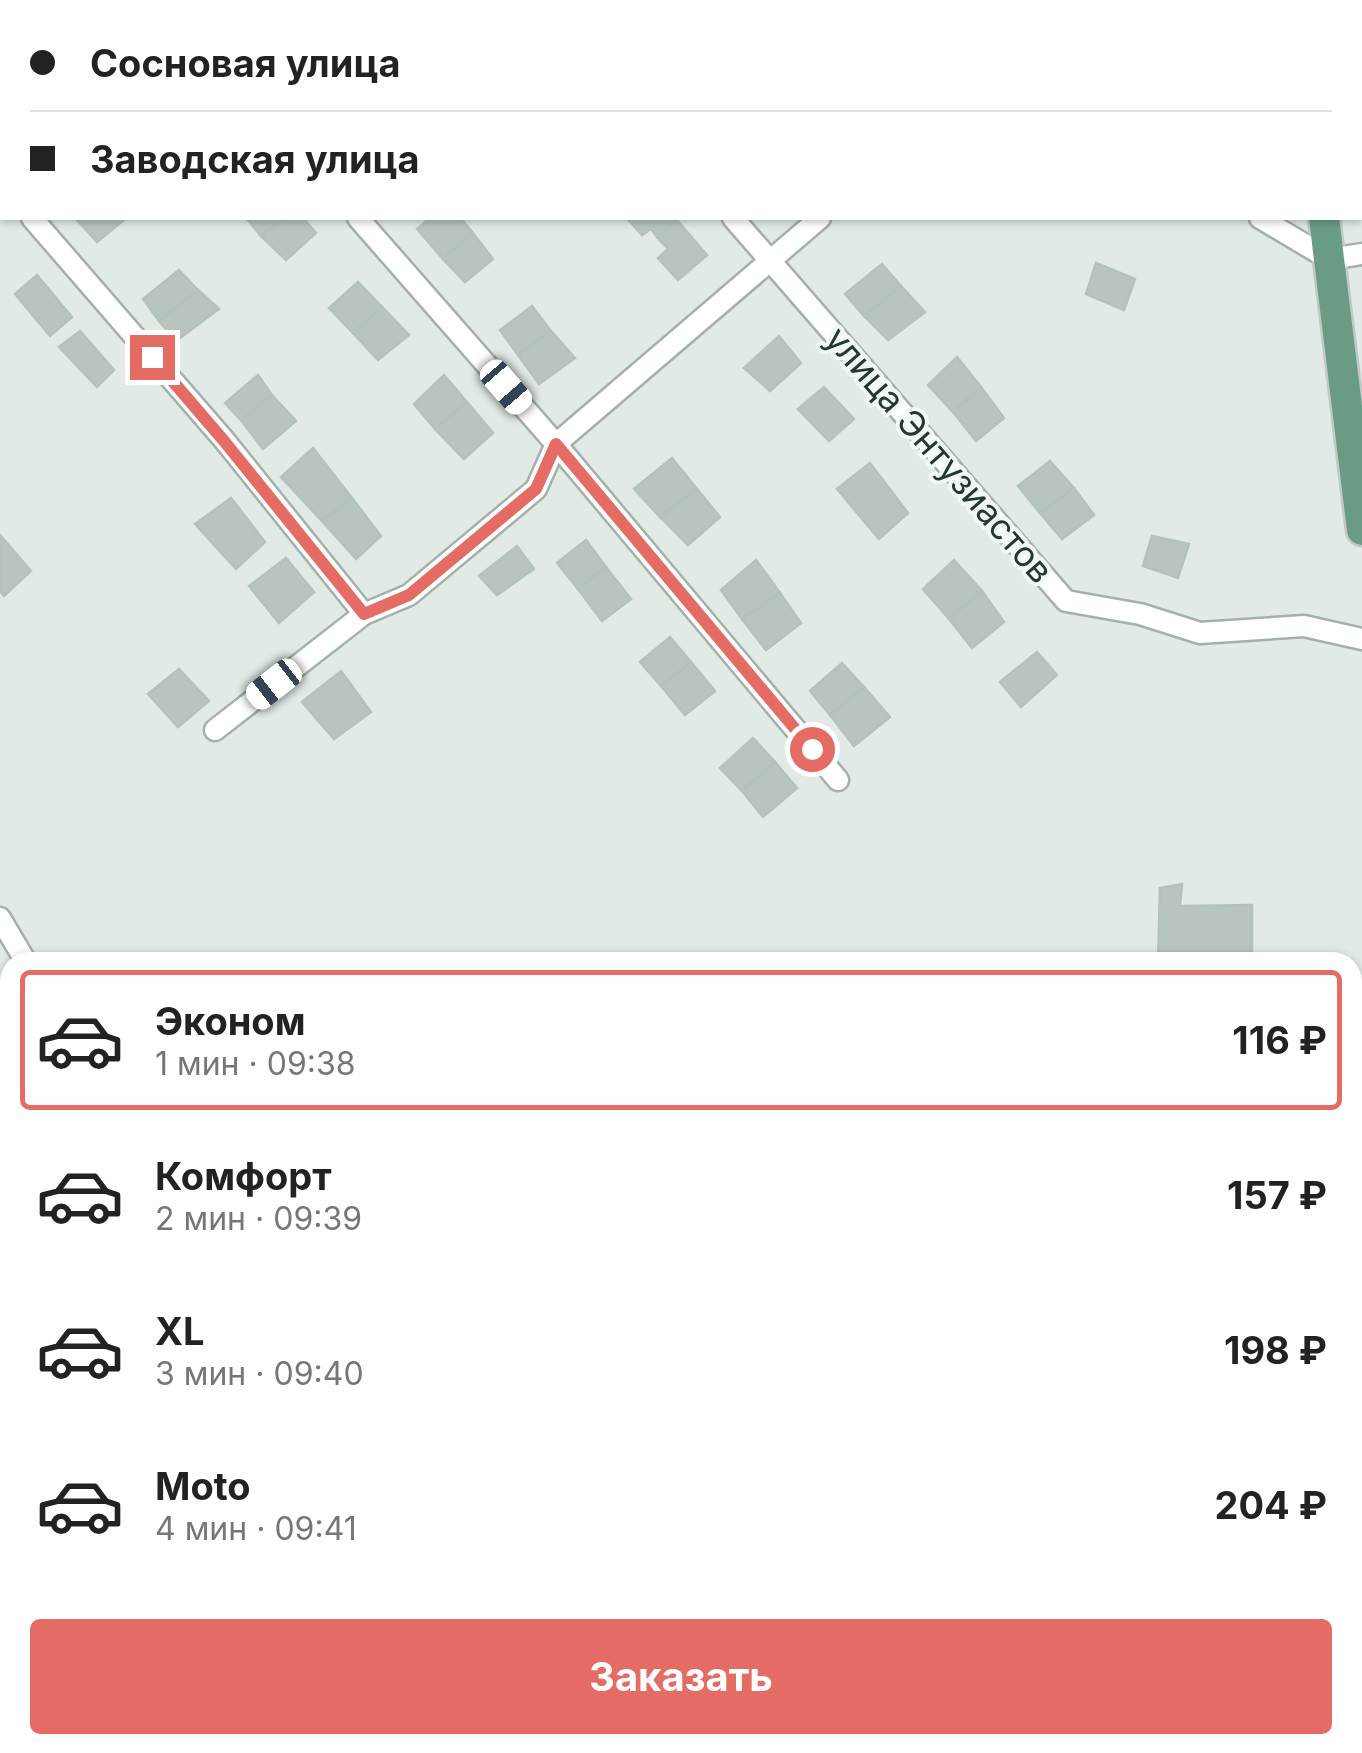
<!DOCTYPE html>
<html lang="ru">
<meta charset="utf-8">
<style>
body{margin:0;font-family:Inter,sans-serif;background:#f2f2f2;color:#222;height:100vh;display:flex;flex-direction:column;font-size:38px;white-space:nowrap}
*{box-sizing:border-box;margin:0}
p{font-size:32px;color:#767676}
.icon{flex:none;width:55px;height:55px;fill:none;stroke:currentColor;stroke-width:2;stroke-linecap:round;stroke-linejoin:round}
.map{position:relative;flex:1;overflow:hidden}
.panel{position:absolute;left:0px;top:952px;width:1362px;height:802px;display:flex;flex-direction:column;background:#fff;border-radius:30px 30px 0 0;box-shadow:0 2px 8px #0004}
.panel>*{flex:none}
.top-card{position:absolute;left:0px;top:0px;width:1362px;height:220px;box-shadow:0 2px 8px #0004;display:grid;align-content:center;height:220px;padding:0 30px;background:#fff}
.end{position:absolute;width:45px;height:45px;margin:-22px;border:12px solid #e56c65;background:#fff;box-shadow:0 0 0 5px #fff}
.from{border-radius:50%}
.car{position:absolute;width:30px;height:60px;margin:-30px -15px;border-radius:12px;box-shadow:0 0 8px 2px #0007;background:linear-gradient(#fff 24%,#345 0 40%,#fff 0 76%,#345 0 86%,#fff 0)}
.top-card b{display:flex;align-items:center;gap:35px;height:95px;font-size:38px}
.top-card b+b{border-top:2px solid #e0e0e0}
.top-card i{width:25px;height:25px;background:#222}
ul{padding:18px 0 0;list-style:none}
li{display:flex;align-items:center;gap:30px;height:140px;margin:0 20px 15px;padding:0 10px;border:5px solid transparent;border-radius:10px}
li div{flex:1}
li b{display:block;font-size:38px}
li em{font-style:normal;font-weight:700}
li.on{border-color:#e56c65}
li>.icon{width:90px;height:90px;stroke-width:1.5}
.button{display:flex;gap:20px;margin-top:auto;padding:20px 30px}
.button a{flex:1;height:115px;border-radius:10px;background:#e56c65;color:#fff;font-size:40px;font-weight:700;line-height:115px;text-align:center}
.map>svg:first-child{display:block}
.building{fill:#b7c5bd;stroke:#b4c3ba;stroke-width:2.5}
.lines{fill:none;stroke-linecap:round;stroke-linejoin:round}
.minor-casing{stroke:#a4b1aa;stroke-width:25}
.tertiary-casing{stroke:#a4b1aa;stroke-width:30}
.primary-casing{stroke:#c1c8c5;stroke-width:35}
.minor{stroke:#fff;stroke-width:20}
.tertiary{stroke:#fff;stroke-width:25}
.primary{stroke:#6a9c85;stroke-width:30}
.route{stroke:#e56c65;stroke-width:12}
.labels{text-anchor:middle;stroke-width:8;stroke-linejoin:round;paint-order:stroke}
.street-label{font-size:35px;fill:#23392f;stroke:#f1f7f3}
</style>
<div class="map">
<svg width="1362" height="1753" viewBox="0 0 1362 1753">
<rect width="100%" height="100%" fill="#e1eae4"/>
<g class="building">
<path d="M 79,218 L 122,218 L 124,220 L 97,242 L 77,220 Z"/>
<path d="M 246,218 L 284,218 L 261,236 Z"/>
<path d="M 284,218 L 303,218 L 316,233 L 286,260 L 261,236 Z"/>
<path d="M 430,218 L 461,218 L 472,232 L 443,259 L 417,229 Z"/>
<path d="M 627,218 L 675,218 L 677,220 L 657,237 L 651,229 L 642,235 Z"/>
<path d="M 677,220 L 707,255 L 678,280 L 658,258 L 668,249 L 657,237 Z"/>
<path d="M 472,232 L 493,259 L 465,282 L 443,259 Z"/>
<path d="M 1096,263 L 1135,279 L 1124,310 L 1086,294 Z"/>
<path d="M 882,264 L 901,286 L 864,316 L 845,294 Z"/>
<path d="M 179,270 L 198,290 L 159,321 L 143,299 Z"/>
<path d="M 37,275 L 72,317 L 50,336 L 15,294 Z"/>
<path d="M 358,282 L 382,307 L 353,333 L 329,308 Z"/>
<path d="M 901,286 L 925,312 L 888,340 L 864,316 Z"/>
<path d="M 198,290 L 219,309 L 176,341 L 159,321 Z"/>
<path d="M 532,306 L 551,331 L 518,355 L 500,330 Z"/>
<path d="M 382,307 L 409,335 L 378,360 L 353,333 Z"/>
<path d="M 80,331 L 114,370 L 97,387 L 59,347 Z"/>
<path d="M 551,331 L 575,358 L 539,384 L 518,355 Z"/>
<path d="M 779,336 L 801,363 L 770,391 L 744,368 Z"/>
<path d="M 957,357 L 981,387 L 953,412 L 928,385 Z"/>
<path d="M 258,375 L 272,395 L 241,420 L 225,403 Z"/>
<path d="M 444,375 L 467,402 L 435,429 L 414,404 Z"/>
<path d="M 824,387 L 854,419 L 829,441 L 798,409 Z"/>
<path d="M 981,387 L 1004,418 L 976,441 L 953,412 Z"/>
<path d="M 272,395 L 296,421 L 263,449 L 241,420 Z"/>
<path d="M 467,402 L 493,433 L 464,459 L 435,429 Z"/>
<path d="M 313,448 L 352,498 L 322,521 L 281,477 Z"/>
<path d="M 672,458 L 697,489 L 660,517 L 634,489 Z"/>
<path d="M 1050,461 L 1074,488 L 1040,513 L 1018,486 Z"/>
<path d="M 870,463 L 908,513 L 879,539 L 837,489 Z"/>
<path d="M 1074,488 L 1094,515 L 1062,539 L 1040,513 Z"/>
<path d="M 697,489 L 720,517 L 688,545 L 660,517 Z"/>
<path d="M 231,498 L 265,542 L 236,569 L 195,524 Z"/>
<path d="M 352,498 L 381,536 L 356,559 L 322,521 Z"/>
<path d="M 0,535 L 31,571 L 4,596 L 0,591 Z"/>
<path d="M 1152,536 L 1189,544 L 1178,578 L 1143,566 Z"/>
<path d="M 586,540 L 606,567 L 578,589 L 557,563 Z"/>
<path d="M 517,546 L 534,569 L 497,595 L 479,576 Z"/>
<path d="M 286,558 L 314,592 L 279,623 L 249,586 Z"/>
<path d="M 756,560 L 780,593 L 742,619 L 721,590 Z"/>
<path d="M 954,560 L 982,591 L 949,619 L 923,589 Z"/>
<path d="M 606,567 L 631,599 L 602,621 L 578,589 Z"/>
<path d="M 982,591 L 1004,622 L 972,648 L 949,619 Z"/>
<path d="M 780,593 L 801,623 L 766,650 L 742,619 Z"/>
<path d="M 670,637 L 691,662 L 661,686 L 640,662 Z"/>
<path d="M 1037,652 L 1057,675 L 1021,707 L 1000,682 Z"/>
<path d="M 691,662 L 715,691 L 685,715 L 661,686 Z"/>
<path d="M 842,663 L 864,687 L 830,715 L 810,691 Z"/>
<path d="M 179,669 L 209,701 L 178,727 L 148,694 Z"/>
<path d="M 341,671 L 371,712 L 334,739 L 302,702 Z"/>
<path d="M 864,687 L 890,717 L 854,746 L 830,715 Z"/>
<path d="M 753,738 L 775,762 L 742,791 L 720,768 Z"/>
<path d="M 775,762 L 797,788 L 763,817 L 742,791 Z"/>
<path d="M 1182,884 L 1180,906 L 1252,905 L 1252,962 L 1158,962 L 1160,888 Z"/>
<path d="M 0,1406 L 4,1406 L 10,1433 L 10,1438 L 0,1440 Z"/>
<path d="M 0,1512 L 9,1512 L 10,1543 L 0,1543 Z"/>
<path d="M 113,1745 L 158,1745 L 156,1753 L 112,1753 Z"/>
</g>
<g class="lines">
<defs>
<g id="minor">
<path d="M 167,0 L 169,2"/>
<path d="M 543,0 L 545,2"/>
<path d="M 938,0 L 940,2"/>
<path d="M 1115,0 L 1115,2"/>
<path d="M 0,181 L 2,183"/>
<path d="M 32,218 L 225,441 L 364,614"/>
<path d="M 358,218 L 556,444 L 838,780"/>
<path d="M 733,218 L 1066,601 L 1140,614 L 1200,633 L 1304,626 L 1362,639"/>
<path d="M 1260,218 L 1329,259 L 1362,254"/>
<path d="M 215,730 L 364,614 L 409,595 L 536,489 L 556,444 L 820,218"/>
<path d="M 0,918 L 26,962"/>
<path d="M 1352,1640 L 1362,1648"/>
<path d="M 0,1694 L 10,1690"/>
<path d="M 1359,1753 L 1362,1739"/>
</g>
<g id="tertiary">
<path d="M 0,1331 L 10,1340"/>
<path d="M 491,1745 L 521,1753"/>
</g>
<g id="primary">
<path d="M 1297,0 L 1297,2"/>
<path d="M 1324,218 L 1362,530"/>
</g>
</defs>
<use href="#minor" class="minor-casing"/>
<use href="#tertiary" class="tertiary-casing"/>
<use href="#primary" class="primary-casing"/>
<use href="#minor" class="minor"/>
<use href="#tertiary" class="tertiary"/>
<use href="#primary" class="primary"/>
</g>
<g class="lines">
<path class="route" d="M 152,357 L 224,441 L 364,614 L 409,595 L 536,489 L 556,444 L 812,749"/>
</g>
<g class="labels">
<g class="street-label">
<text transform="translate(939 455) rotate(49)" y="12">улица Энтузиастов</text>
</g>
</g>
</svg>
<i class="end from" style="left:812px;top:749px"></i>
<i class="end" style="left:152px;top:357px"></i>
<i class="car" style="left:506px;top:387px;rotate:139deg"></i>
<i class="car" style="left:274px;top:684px;rotate:232deg"></i>
<div class="top-card">
<b><i class="from"></i>Сосновая улица</b>
<b><i></i>Заводская улица</b>
</div>
<section class="panel">
<ul>
<li class="on"><svg class="icon" aria-label="car" viewBox="0 0 24 24"><path d="M5 17H2v-5l4-1 3-4h7l3 4 3 1v5h-3M9 17h6M6 11h13"/><circle cx="7" cy="17" r="2"/><circle cx="17" cy="17" r="2"/></svg><div><b>Эконом</b><p>1 мин · 09:38</p></div><em>116 ₽</em></li>
<li><svg class="icon" aria-label="car" viewBox="0 0 24 24"><path d="M5 17H2v-5l4-1 3-4h7l3 4 3 1v5h-3M9 17h6M6 11h13"/><circle cx="7" cy="17" r="2"/><circle cx="17" cy="17" r="2"/></svg><div><b>Комфорт</b><p>2 мин · 09:39</p></div><em>157 ₽</em></li>
<li><svg class="icon" aria-label="car" viewBox="0 0 24 24"><path d="M5 17H2v-5l4-1 3-4h7l3 4 3 1v5h-3M9 17h6M6 11h13"/><circle cx="7" cy="17" r="2"/><circle cx="17" cy="17" r="2"/></svg><div><b>XL</b><p>3 мин · 09:40</p></div><em>198 ₽</em></li>
<li><svg class="icon" aria-label="car" viewBox="0 0 24 24"><path d="M5 17H2v-5l4-1 3-4h7l3 4 3 1v5h-3M9 17h6M6 11h13"/><circle cx="7" cy="17" r="2"/><circle cx="17" cy="17" r="2"/></svg><div><b>Moto</b><p>4 мин · 09:41</p></div><em>204 ₽</em></li>
</ul>
<div class="button"><a>Заказать</a></div>
</section>
</div>
